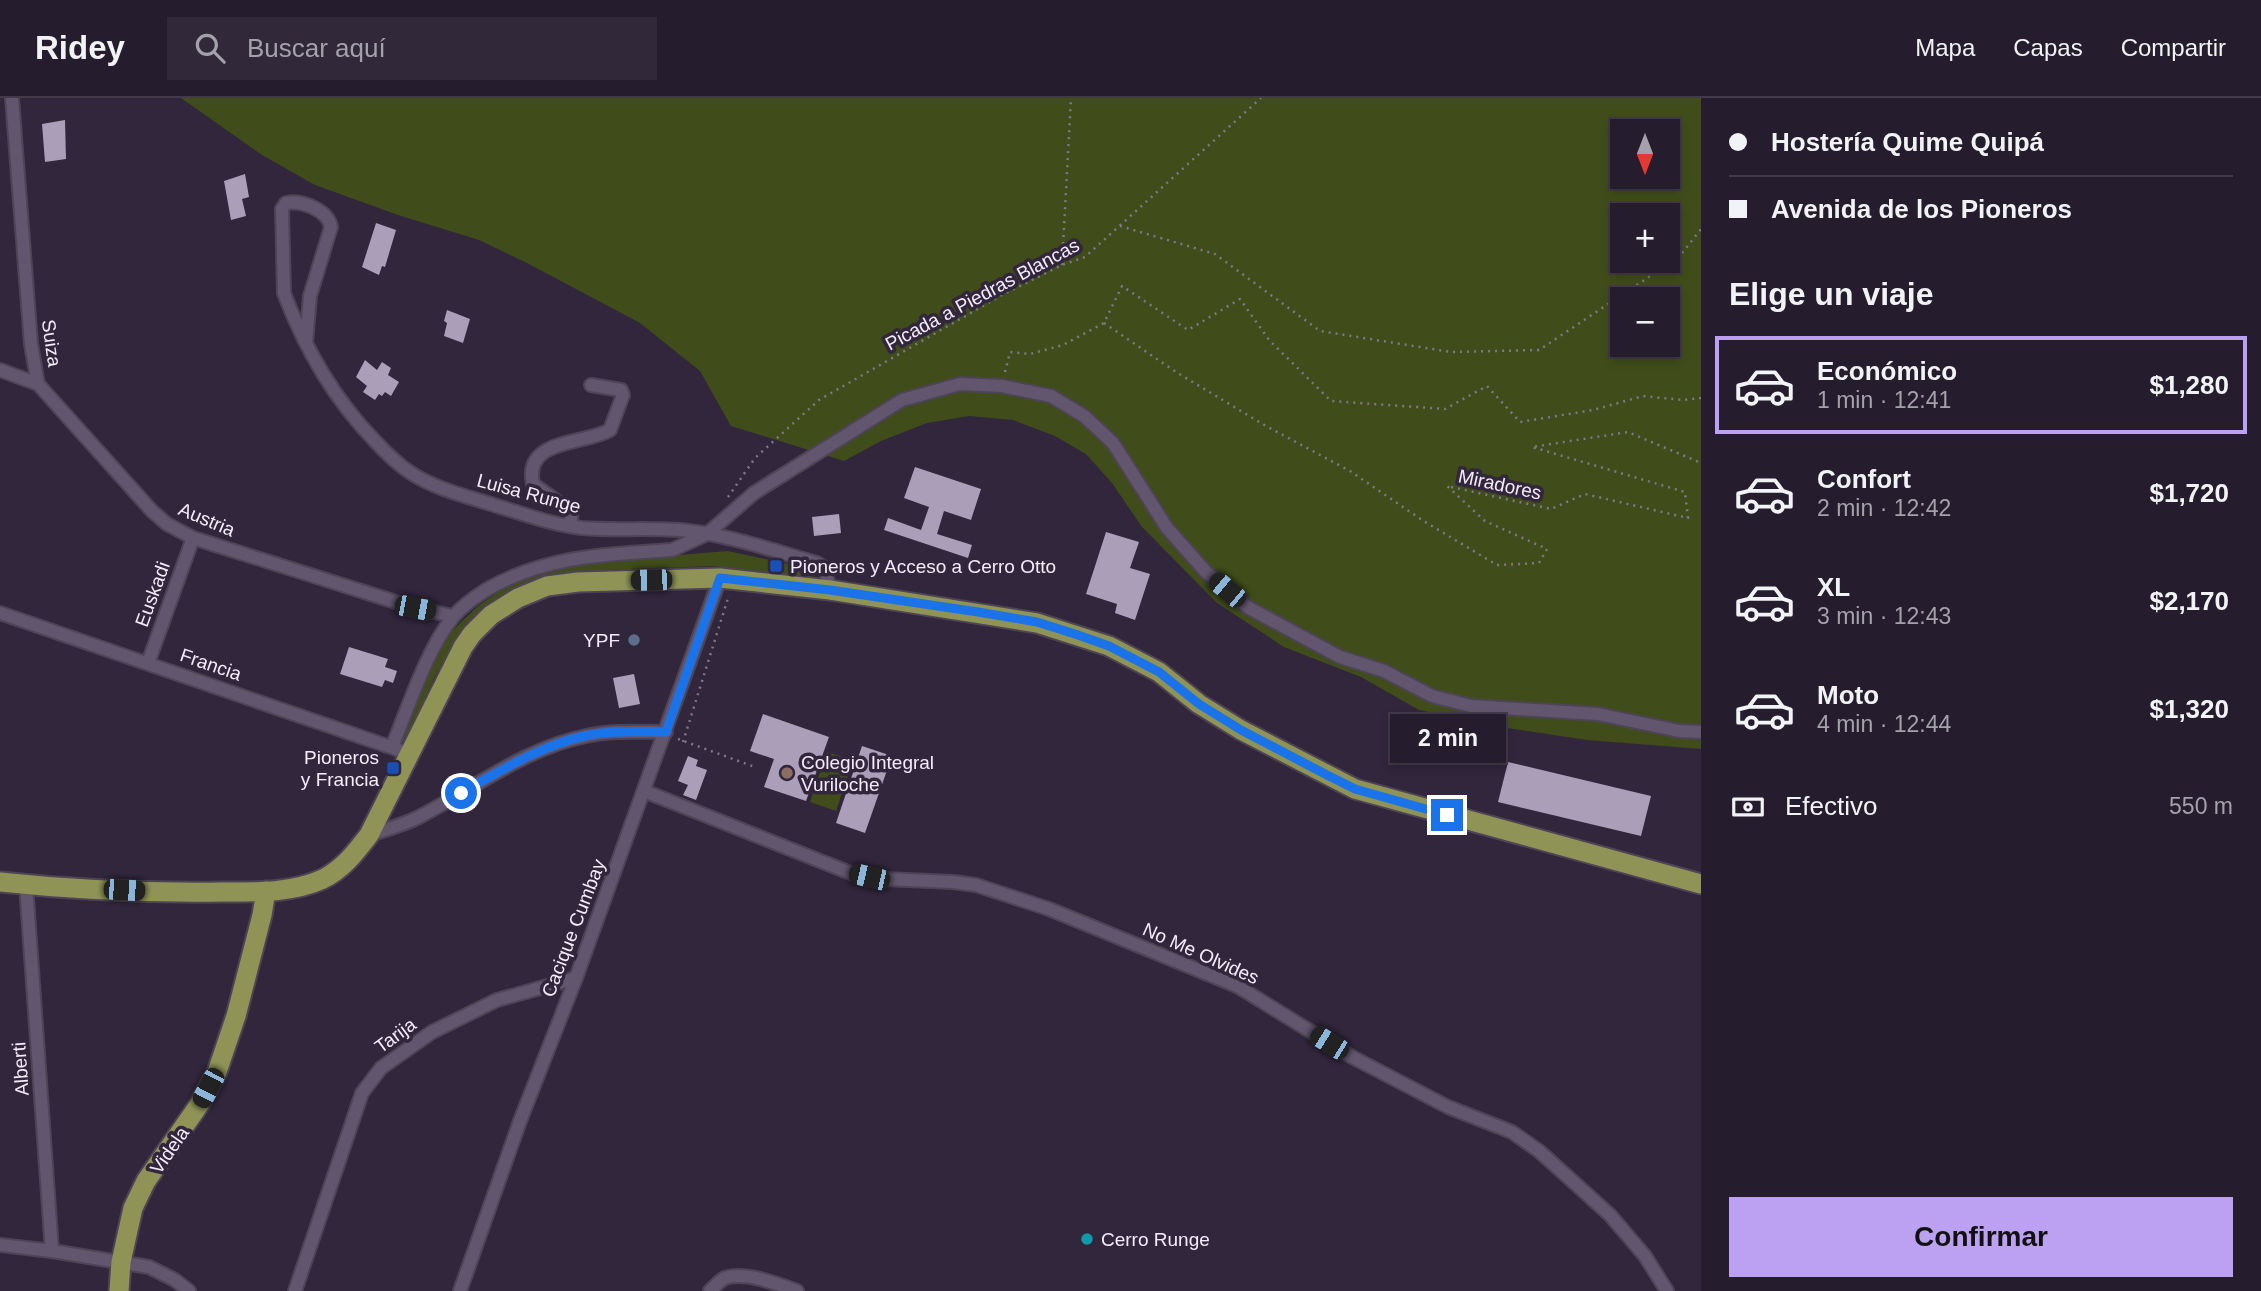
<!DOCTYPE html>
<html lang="es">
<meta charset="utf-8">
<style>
body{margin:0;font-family:Arial,sans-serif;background:#312939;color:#f1f3f6;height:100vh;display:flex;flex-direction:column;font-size:26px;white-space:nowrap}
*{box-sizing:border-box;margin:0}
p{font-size:23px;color:#a3a1aa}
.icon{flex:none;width:38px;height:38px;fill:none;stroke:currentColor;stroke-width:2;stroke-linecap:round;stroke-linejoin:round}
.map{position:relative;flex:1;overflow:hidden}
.drawer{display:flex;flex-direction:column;background:#251c2d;width:560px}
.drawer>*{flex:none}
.top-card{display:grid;align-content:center;height:154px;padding:0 28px;background:#251c2d}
.needle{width:46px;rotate:180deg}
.fabs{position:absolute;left:1610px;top:21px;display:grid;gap:14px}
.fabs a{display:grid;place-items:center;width:70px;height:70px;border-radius:0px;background:#251c2d;box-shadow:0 4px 10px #0003,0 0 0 2px #423a49;font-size:35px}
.end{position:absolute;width:32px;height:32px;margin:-16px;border:9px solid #1a73e8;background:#fff;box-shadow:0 0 0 4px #fff}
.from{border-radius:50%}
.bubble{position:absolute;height:49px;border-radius:0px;background:#251c2d;box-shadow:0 4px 10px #0003,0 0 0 2px #423a49;font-size:23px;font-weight:600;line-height:49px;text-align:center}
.car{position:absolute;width:21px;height:42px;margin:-21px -10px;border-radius:9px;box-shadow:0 0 5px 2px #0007;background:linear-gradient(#222 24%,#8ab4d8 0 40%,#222 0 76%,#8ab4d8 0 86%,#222 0)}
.top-card b{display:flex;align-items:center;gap:24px;height:66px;font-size:26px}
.top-card b+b{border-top:2px solid #423a49}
.top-card i{width:18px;height:18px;background:#f1f3f6}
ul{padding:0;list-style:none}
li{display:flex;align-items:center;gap:21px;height:98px;margin:0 14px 10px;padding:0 14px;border:4px solid transparent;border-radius:0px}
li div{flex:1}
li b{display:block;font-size:26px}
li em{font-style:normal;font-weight:600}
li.on{border-color:#bca0f2}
li>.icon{width:63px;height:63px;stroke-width:1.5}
h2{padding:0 28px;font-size:32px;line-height:84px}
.pay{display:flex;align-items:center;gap:18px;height:77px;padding:0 28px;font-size:26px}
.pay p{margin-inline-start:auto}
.button{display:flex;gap:14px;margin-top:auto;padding:14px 28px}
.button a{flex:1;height:80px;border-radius:0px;background:#bca0f2;color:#111;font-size:28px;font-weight:600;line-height:80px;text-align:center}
header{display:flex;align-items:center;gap:42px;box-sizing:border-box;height:98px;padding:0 35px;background:#251c2d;border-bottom:2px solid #423a49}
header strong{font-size:33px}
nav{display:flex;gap:38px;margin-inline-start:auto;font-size:24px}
.search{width:490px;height:63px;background:#312939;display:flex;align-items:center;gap:18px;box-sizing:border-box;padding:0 24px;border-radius:0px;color:#a3a1aa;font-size:26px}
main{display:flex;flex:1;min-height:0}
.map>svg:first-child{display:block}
.green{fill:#404d1a;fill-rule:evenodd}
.building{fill:#aa9eb8}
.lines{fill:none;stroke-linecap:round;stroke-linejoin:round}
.minor-casing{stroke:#4d4456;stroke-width:16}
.primary-casing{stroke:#4d4456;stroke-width:23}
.path{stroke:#807689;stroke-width:2.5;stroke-dasharray:2 5;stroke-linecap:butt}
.minor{stroke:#62566e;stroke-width:12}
.primary{stroke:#8f9456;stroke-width:19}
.route{stroke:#1a73e8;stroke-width:9}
.transit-dot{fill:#1a4fb4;stroke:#31263c;stroke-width:2.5}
.service-dot{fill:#5c6f8a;stroke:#31263c;stroke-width:2.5}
.education-dot{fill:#8d6e63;stroke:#31263c;stroke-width:2.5}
.culture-dot{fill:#0f9aa8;stroke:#31263c;stroke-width:2.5}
.labels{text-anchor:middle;stroke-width:7;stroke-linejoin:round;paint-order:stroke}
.street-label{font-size:19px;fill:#f3ecfa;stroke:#31263c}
.poi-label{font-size:19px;fill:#f3ecfa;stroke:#31263c;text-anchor:start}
</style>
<header>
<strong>Ridey</strong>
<div class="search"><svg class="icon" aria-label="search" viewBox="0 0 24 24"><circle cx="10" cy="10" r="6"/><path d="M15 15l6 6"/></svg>Buscar aquí</div>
<nav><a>Mapa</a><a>Capas</a><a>Compartir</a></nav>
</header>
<main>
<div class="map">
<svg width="1701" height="1193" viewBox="0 0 1701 1193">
<rect width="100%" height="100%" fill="#31263c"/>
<g class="green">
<path d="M 181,0 L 1701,0 L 1701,651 L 1587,642 L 1507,630 L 1419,612 L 1361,579 L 1284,549 L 1217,505 L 1142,429 L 1112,385 L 1086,356 L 1055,338 L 1013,322 L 969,318 L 927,325 L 881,343 L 844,363 L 731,328 L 700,273 L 640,225 L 527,165 L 479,142 L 398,117 L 315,87 L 262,57 ZM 1622,33 L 1668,33 L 1668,79 L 1622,79 ZM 1622,117 L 1668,117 L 1668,163 L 1622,163 ZM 1622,201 L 1668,201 L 1668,247 L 1622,247 Z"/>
<path d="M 728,453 L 817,472 L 813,479 L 713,468 L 578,473 L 532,482 L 495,504 L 456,542 L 435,578 L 405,644 L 400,641 L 428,575 L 449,536 L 478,508 L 501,492 L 543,472 L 581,465 Z"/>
<path d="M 827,654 L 853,662 L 836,713 L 810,704 Z"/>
</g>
<g class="building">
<path d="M 65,22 L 66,61 L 45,64 L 42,26 Z"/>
<path d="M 245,76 L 249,99 L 242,101 L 246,118 L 231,122 L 224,83 Z"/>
<path d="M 376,125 L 396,132 L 385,169 L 382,168 L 379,177 L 362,169 Z"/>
<path d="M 447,212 L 470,221 L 463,245 L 444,238 L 447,225 L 444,223 Z"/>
<path d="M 365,262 L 377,272 L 382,264 L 391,270 L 388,277 L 399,284 L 391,298 L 385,294 L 382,298 L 379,296 L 375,302 L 363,294 L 367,288 L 356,279 Z"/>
<path d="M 915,369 L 981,391 L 971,422 L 944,413 L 937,436 L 972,447 L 968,460 L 884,432 L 888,420 L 921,432 L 929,409 L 904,400 Z"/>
<path d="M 839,416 L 841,435 L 814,438 L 812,419 Z"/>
<path d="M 1106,434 L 1139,444 L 1130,470 L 1150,476 L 1135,522 L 1115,515 L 1117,506 L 1086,496 Z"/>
<path d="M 349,549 L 388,561 L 385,569 L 397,573 L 393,585 L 385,582 L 382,589 L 340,576 Z"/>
<path d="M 634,576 L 640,606 L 619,610 L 613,580 Z"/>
<path d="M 763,616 L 829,639 L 806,703 L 764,689 L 774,661 L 750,653 Z"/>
<path d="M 862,648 L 892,658 L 865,735 L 836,725 Z"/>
<path d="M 688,658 L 698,662 L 696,668 L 707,672 L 696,702 L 683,697 L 688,687 L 678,683 Z"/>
<path d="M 1508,664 L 1651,698 L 1641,738 L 1498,704 Z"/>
</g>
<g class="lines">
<defs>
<g id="minor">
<path d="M 12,0 L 31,246 L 38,286"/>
<path d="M 306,245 L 310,198 L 331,129 C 328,112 302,102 286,105 L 282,111 L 284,195 C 305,251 334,301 375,343 C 386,355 397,366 411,375 C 437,392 470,399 500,409 C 527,417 554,427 582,430 C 618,433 654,429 689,433 C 732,438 775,453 817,465 L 825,470 L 830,492"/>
<path d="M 0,272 L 38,286 L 152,413 L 167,426 L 193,440 L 415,510 L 453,518"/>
<path d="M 570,428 L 572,414 L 533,386 C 523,340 584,347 610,332 L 623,297 L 621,292 L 591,287"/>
<path d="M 0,515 L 399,652"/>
<path d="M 148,565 L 193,440"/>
<path d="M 392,649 C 408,610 427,551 453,519 C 462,508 475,499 486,492 C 544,458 607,456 672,452 L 707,436 L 754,395 L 902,302 L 960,286 L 1002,288 L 1051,298 L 1084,318 L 1113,345 L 1167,430 L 1206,474 L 1249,510 L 1340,559 L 1384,573 L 1432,598 L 1471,608 L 1598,616 L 1679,633 L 1701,634"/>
<path d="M 644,693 L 853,776 L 884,781 L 953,784 L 976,787 L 1049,811 L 1237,888 L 1352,959 L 1448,1009 L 1512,1034 L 1539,1053 L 1610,1117 L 1645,1158 L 1667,1193"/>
<path d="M 369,737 C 385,732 403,727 419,719 C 473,691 525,650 586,638 C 612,632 639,634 666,634"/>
<path d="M 26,787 L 52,1153"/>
<path d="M 0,1147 L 52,1153 L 149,1169 L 175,1182 L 189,1193"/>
<path d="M 295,1193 L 362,995 L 381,970 L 432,934 L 497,902 L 576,880"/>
<path d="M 460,1193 L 520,1023 L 576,880 L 720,480"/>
<path d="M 710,1193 C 714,1189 719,1184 723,1181 C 742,1172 778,1186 797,1193"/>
</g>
<g id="primary">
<path d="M 0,784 C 74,792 149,795 223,794 C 257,794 292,795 323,781 C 343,771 355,755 369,737 L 463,549 L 472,536 L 491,517 L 518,500 L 547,488 L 578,484 L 720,480 L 830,492 L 1037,525 L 1109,548 L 1159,574 L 1199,606 L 1241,632 L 1355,691 L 1701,786"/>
<path d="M 119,1193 L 121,1164 L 133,1110 L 146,1083 L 199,1007 L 217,974 L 236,918 L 262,817 L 266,793"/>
</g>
</defs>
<use href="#minor" class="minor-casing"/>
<use href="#primary" class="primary-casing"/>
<g class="path">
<path d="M 1120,128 L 1215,156 L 1320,233 L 1451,254 L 1539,252 L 1679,159 L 1701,131"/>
<path d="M 1062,167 L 1071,0"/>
<path d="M 1104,225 L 1176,274 L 1266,328 L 1350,373 L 1422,422 L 1497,467 L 1539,465 L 1547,451 L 1485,423 L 1447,388 L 1551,411 L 1585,396 L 1688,420 L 1685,394 L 1532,349 L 1628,334 L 1701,365"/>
<path d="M 1005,274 L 1010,254 L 1030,256 L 1063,247 L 1104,225 L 1122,188 L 1188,232 L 1240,201 L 1269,242 L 1331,303 L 1445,311 L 1487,288 L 1520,324 L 1593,312 L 1643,298 L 1683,302 L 1701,300"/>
<path d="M 728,399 L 755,360 L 819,302 L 1002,197 L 1062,167 L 1085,159 L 1261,0"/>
<path d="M 678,641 L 755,669"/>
<path d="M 683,644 L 729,497"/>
</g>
<use href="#minor" class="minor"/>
<use href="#primary" class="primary"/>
</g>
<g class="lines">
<path class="route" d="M 461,695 C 500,673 540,648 584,638 C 611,632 639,634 666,634 L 720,480 L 830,492 L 978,514 L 1037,524 L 1078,537 L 1109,548 L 1159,574 L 1199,606 L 1241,632 L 1327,677 L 1355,691 L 1447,717"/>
</g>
<g class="transit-dot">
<rect x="769" y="461" width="14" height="14" rx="3.5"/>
<rect x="386" y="663" width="14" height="14" rx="3.5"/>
</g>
<circle class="service-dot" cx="634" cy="542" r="7"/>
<circle class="education-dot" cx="787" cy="675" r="7"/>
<circle class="culture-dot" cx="1087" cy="1141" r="7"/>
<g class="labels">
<g class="street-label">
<text transform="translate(982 196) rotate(-28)" y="7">Picada a Piedras Blancas</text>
<text transform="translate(52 245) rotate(82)" y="7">Suiza</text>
<text transform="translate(1500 386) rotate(12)" y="7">Miradores</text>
<text transform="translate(529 395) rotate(15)" y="7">Luisa Runge</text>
<text transform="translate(207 421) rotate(23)" y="7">Austria</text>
<text transform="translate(152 496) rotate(-70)" y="7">Euskadi</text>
<text transform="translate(211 566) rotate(19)" y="7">Francia</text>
<text transform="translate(573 830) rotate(-69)" y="7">Cacique Cumbay</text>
<text transform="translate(1201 855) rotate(24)" y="7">No Me Olvides</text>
<text transform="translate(395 937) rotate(-36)" y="7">Tarija</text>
<text transform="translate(20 971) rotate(-94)" y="7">Alberti</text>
<text transform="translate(169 1052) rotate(-55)" y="7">Videla</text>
</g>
<g class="poi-label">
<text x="790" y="475">Pioneros y Acceso a Cerro Otto</text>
<text x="620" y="549" text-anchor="end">YPF</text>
<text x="379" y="666" text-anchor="end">Pioneros<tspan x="379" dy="22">y Francia</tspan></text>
<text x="801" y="671">Colegio Integral<tspan x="801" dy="22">Vuriloche</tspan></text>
<text x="1101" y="1148">Cerro Runge</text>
</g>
</g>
</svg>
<div class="fabs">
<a><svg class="needle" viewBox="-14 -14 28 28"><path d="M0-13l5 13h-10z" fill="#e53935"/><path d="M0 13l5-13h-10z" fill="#a3a1aa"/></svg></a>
<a>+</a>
<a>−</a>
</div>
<i class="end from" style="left:461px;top:695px"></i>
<i class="end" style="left:1447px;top:717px"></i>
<div class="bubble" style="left:1390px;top:616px;width:116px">2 min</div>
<i class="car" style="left:651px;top:482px;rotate:269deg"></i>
<i class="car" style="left:1227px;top:492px;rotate:310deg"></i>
<i class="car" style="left:415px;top:510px;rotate:101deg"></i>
<i class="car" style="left:869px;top:779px;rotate:283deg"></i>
<i class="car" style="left:124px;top:792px;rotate:93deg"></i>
<i class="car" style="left:1329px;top:945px;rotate:302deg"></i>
<i class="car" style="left:208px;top:990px;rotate:208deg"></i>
</div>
<section class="drawer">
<div class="top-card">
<b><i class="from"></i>Hostería Quime Quipá</b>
<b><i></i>Avenida de los Pioneros</b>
</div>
<h2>Elige un viaje</h2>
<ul>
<li class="on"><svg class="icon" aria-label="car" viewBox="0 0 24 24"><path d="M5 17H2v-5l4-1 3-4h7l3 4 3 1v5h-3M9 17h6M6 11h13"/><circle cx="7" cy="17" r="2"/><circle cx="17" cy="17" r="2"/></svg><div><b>Económico</b><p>1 min · 12:41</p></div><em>$1,280</em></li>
<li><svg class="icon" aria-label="car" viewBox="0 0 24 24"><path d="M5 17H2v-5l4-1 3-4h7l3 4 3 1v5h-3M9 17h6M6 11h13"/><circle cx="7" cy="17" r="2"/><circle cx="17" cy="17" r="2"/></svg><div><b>Confort</b><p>2 min · 12:42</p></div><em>$1,720</em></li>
<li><svg class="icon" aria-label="car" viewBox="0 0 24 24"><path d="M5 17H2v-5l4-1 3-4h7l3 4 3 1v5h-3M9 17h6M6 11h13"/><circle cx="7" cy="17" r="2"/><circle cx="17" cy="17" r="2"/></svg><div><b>XL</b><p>3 min · 12:43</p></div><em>$2,170</em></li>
<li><svg class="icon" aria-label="car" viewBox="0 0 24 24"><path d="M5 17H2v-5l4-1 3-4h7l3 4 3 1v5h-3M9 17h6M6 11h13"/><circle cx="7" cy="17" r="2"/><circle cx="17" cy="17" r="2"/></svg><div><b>Moto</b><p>4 min · 12:44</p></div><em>$1,320</em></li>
</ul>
<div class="pay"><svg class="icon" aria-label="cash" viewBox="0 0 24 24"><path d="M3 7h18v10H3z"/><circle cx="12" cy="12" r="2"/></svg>Efectivo<p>550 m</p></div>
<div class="button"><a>Confirmar</a></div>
</section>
</main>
